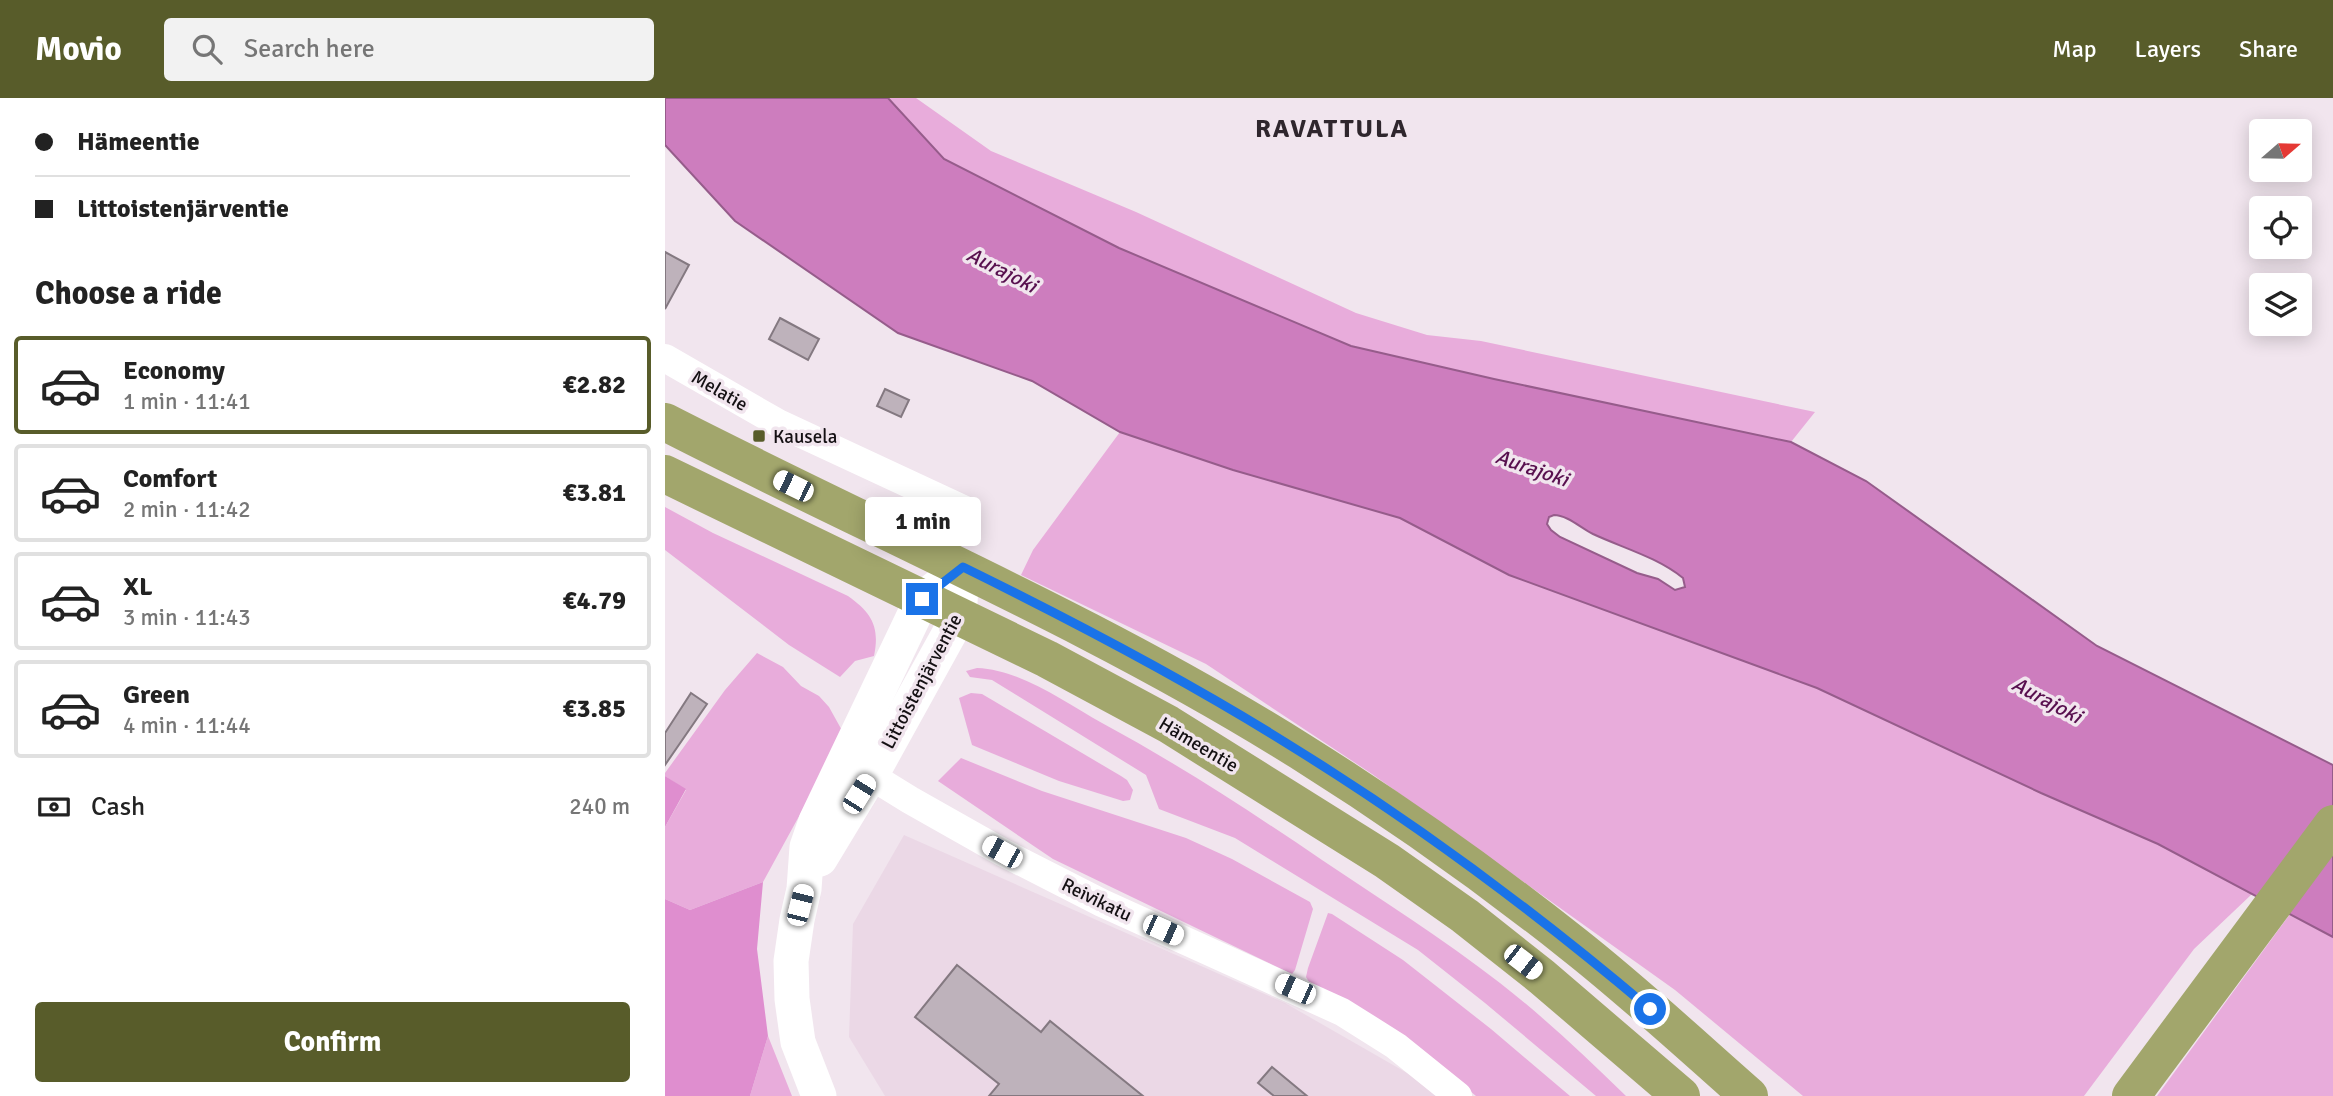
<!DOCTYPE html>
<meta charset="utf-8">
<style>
body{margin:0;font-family:Signika,sans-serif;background:#f2f2f2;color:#222;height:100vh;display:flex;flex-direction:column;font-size:26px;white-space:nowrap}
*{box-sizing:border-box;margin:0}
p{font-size:23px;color:#767676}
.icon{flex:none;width:38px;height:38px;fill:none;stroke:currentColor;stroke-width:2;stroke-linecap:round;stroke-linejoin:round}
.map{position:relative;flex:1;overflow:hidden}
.side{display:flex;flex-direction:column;background:#fff;width:665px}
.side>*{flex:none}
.guide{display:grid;align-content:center;height:154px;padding:0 35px;background:#fff}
.needle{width:46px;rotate:70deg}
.fabs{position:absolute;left:1584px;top:21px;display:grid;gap:14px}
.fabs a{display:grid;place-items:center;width:63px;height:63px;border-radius:7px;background:#fff;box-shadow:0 4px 18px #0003;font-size:35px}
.end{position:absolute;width:32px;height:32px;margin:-16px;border:9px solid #1a73e8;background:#fff;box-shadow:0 0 0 4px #fff}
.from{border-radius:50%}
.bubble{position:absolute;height:49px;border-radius:7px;background:#fff;box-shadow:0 4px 18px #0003;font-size:23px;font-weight:800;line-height:49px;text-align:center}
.car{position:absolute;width:21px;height:42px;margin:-21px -10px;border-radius:9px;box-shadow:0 0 5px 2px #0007;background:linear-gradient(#fff 24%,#345 0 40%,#fff 0 76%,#345 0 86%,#fff 0)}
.guide b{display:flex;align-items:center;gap:24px;height:66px;font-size:26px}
.guide b+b{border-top:2px solid #e0e0e0}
.guide i{width:18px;height:18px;background:#222}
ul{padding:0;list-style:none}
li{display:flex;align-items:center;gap:21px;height:98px;margin:0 14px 10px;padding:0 21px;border:4px solid #e0e0e0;border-radius:7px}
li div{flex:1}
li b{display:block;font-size:26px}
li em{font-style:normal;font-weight:800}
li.active{border-color:#585c2a}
li>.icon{width:63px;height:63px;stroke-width:1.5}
h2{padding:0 35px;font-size:32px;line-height:84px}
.pay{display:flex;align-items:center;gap:18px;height:77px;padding:0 35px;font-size:26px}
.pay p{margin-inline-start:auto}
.action{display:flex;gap:14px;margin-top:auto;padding:14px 35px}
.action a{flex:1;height:80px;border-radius:7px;background:#585c2a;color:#fff;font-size:28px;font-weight:800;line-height:80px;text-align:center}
header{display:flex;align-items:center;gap:42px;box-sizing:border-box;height:98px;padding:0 35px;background:#585c2a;color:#fff}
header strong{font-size:33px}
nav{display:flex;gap:38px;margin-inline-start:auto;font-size:24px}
.search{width:490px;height:63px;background:#f2f2f2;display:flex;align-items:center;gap:18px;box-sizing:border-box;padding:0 24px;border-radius:7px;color:#767676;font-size:26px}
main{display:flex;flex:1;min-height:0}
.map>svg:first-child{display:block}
.built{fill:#ebd8e6}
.green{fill:#e8acdb}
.forest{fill:#df8ecf}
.water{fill:#cd7dbe;stroke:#965c8b;stroke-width:2;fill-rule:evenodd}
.building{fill:#beb2bb;stroke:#847981;stroke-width:2}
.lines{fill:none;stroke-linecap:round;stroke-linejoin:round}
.minor{stroke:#fff;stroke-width:28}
.tertiary{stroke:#fff;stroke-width:35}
.trunk{stroke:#a2a66c;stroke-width:38}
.route{stroke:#1a73e8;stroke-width:9}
.poi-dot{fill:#585c2a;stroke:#f1e5ee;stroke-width:2.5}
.labels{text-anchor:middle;stroke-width:7;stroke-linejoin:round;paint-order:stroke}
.street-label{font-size:19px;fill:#141013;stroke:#f1e5ee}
.poi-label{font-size:19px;fill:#141013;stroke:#f1e5ee;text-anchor:start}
.water-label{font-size:21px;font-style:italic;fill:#58104f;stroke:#f1e5ee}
.district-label{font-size:26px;font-weight:bold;letter-spacing:2px;fill:#2f262d;stroke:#f1e5ee}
</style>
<header>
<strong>Movio</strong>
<div class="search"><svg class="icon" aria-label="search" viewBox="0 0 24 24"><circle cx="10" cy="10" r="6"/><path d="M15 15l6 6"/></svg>Search here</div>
<nav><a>Map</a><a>Layers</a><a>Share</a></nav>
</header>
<main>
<section class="side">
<div class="guide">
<b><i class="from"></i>Hämeentie</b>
<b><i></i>Littoistenjärventie</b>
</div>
<h2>Choose a ride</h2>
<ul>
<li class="active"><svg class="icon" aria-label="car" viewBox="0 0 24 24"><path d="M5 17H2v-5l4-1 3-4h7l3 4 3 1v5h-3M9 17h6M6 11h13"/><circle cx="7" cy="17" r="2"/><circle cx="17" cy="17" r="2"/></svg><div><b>Economy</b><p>1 min · 11:41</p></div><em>€2.82</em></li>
<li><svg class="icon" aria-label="car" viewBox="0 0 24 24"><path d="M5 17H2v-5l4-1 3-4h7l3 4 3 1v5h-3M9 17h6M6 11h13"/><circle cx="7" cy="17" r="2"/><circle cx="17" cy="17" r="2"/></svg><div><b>Comfort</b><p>2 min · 11:42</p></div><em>€3.81</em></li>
<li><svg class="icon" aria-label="car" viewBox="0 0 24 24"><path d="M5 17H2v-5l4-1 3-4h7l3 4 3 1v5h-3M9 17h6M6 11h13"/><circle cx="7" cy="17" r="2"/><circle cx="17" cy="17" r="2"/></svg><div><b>XL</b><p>3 min · 11:43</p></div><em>€4.79</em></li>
<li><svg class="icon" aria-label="car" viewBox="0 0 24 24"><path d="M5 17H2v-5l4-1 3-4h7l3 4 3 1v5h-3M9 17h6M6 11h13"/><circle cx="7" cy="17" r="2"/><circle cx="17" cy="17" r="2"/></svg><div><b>Green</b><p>4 min · 11:44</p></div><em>€3.85</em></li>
</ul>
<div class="pay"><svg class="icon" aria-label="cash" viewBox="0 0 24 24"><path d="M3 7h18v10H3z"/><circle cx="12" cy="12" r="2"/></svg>Cash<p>240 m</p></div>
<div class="action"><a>Confirm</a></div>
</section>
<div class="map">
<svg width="1668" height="998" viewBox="0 0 1668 998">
<rect width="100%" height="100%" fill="#f1e5ee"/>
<path class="built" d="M 239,737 L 620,905 L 763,987 L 776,998 L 220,998 L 184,939 L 188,826 Z"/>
<g class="green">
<path d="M 223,0 L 251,0 L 326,53 L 471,114 L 691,215 L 762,237 L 816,243 L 1150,314 L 1126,344 L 829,281 L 686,248 L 454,150 L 279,61 Z"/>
<path d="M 455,334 L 568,372 L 735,420 L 844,477 L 1152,590 L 1376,695 L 1493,746 L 1587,796 L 1529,851 L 1419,998 L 1138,998 L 1010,892 L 707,676 L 541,566 L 356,477 L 368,452 Z"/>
<path d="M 0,409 L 48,435 L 183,498 C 207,515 215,529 209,558 L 190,563 L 175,579 L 124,547 L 0,452 Z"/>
<path d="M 92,555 L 118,569 L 136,588 L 154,598 L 164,609 L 179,636 L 98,784 L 25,812 L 0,801 L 0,729 L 21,692 L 0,678 L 0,675 L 60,592 Z"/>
<path d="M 312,570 C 357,572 399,604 437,625 C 513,666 585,713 657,762 C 717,802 778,841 835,885 C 880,920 921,959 961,998 L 931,998 L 820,905 L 753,852 L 570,740 L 494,711 L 481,677 L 327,582 L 305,579 L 301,573 Z"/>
<path d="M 306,595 L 317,596 L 456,678 L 462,682 L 468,692 L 465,702 L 458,703 L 394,683 L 307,647 L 294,600 Z"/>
<path d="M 296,660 L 377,693 L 521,740 L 567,761 L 645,804 L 648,811 L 630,872 L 627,876 L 388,761 L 273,683 Z"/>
<path d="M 663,815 L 667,816 L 738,862 L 826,931 L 905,998 L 811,998 L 768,962 L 644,884 L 641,879 L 643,870 Z"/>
<path d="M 1625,816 L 1668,839 L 1668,998 L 1492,998 Z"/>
<path d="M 103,938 L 127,998 L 85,998 Z"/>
</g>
<g class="forest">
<path d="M 0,678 L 21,691 L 0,729 Z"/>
<path d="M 98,784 L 92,851 L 103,938 L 85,998 L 0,998 L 0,801 L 25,812 Z"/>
</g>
<path class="water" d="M 0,0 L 223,0 L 279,61 L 454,150 L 686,248 L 829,281 L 1126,344 L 1201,383 L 1432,548 L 1668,667 L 1668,839 L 1493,746 L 1376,695 L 1152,590 L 844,477 L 735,420 L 568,372 L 455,334 L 367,283 L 233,235 L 70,123 L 0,47 ZM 889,417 C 902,417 916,430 928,436 C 958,450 992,459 1018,480 L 1020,489 L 1010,492 L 993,481 L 972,475 L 895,439 L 886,432 L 882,426 L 884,419 Z"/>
<g class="building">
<path d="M 0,154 L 24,167 L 0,211 Z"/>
<path d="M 115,220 L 154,241 L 143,262 L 104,241 Z"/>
<path d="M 220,291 L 244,302 L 236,319 L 212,308 Z"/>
<path d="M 26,595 L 42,606 L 0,667 L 0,635 Z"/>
<path d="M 292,867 L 376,934 L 385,923 L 478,998 L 324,998 L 334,986 L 250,919 Z"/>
<path d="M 607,969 L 642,998 L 609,998 L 593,985 Z"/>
</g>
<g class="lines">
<g class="minor">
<path d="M 0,260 L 113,325 L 300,412"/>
<path d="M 190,668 L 245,702 L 337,754 L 437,805 L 677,914 L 731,948 L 793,998"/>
</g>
<g class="tertiary">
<path d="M 155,761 L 210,670 L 294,518 L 296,490"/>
<path d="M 154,998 L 133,944 L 127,901 L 126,863 L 132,822 L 139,791 L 142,749 L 151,723 L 257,501 L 298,469"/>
</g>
<g class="trunk">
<path d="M 0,324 C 212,433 433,526 635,653 C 729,712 821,777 908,846 C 969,894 1026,947 1084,998"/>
<path d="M 0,376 L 382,561 L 503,626 L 722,763 L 800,818 L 877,879 L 1016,998"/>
<path d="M 1466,998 L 1668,726"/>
</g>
</g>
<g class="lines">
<path class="route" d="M 257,501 L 298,469 C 412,525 527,585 634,653 C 758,730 874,817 985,911"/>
</g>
<rect class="poi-dot" x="87" y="331" width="14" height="14" rx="3.5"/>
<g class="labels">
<g class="street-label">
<text transform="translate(55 292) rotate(30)" y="7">Melatie</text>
<text transform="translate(256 583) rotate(-62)" y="7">Littoistenjärventie</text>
<text transform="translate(534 646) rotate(31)" y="7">Hämeentie</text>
<text transform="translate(432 801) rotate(26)" y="7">Reivikatu</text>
</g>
<g class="poi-label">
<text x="108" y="345">Kausela</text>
</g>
<g class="water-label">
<text transform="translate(337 172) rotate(27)" y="7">Aurajoki</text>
<text transform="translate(867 370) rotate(19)" y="7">Aurajoki</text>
<text transform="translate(1382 602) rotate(28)" y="7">Aurajoki</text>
</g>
<g class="district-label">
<text x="667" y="39">RAVATTULA</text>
</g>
</g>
</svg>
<div class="fabs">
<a><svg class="needle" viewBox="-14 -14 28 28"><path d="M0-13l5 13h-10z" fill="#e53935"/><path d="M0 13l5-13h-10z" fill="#767676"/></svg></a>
<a><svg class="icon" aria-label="locate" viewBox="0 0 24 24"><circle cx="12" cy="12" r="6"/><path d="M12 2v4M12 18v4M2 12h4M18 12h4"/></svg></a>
<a><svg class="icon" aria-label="layers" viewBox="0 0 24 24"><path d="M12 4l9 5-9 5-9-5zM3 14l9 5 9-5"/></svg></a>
</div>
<i class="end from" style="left:985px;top:911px"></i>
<i class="end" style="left:257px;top:501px"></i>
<div class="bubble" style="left:200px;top:399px;width:116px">1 min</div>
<i class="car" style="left:128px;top:388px;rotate:296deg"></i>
<i class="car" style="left:194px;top:696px;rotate:32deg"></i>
<i class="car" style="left:337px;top:754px;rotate:299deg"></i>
<i class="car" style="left:135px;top:807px;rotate:14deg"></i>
<i class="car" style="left:498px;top:832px;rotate:114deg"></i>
<i class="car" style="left:858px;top:864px;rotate:128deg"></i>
<i class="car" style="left:630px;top:891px;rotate:294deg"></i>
</div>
</main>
